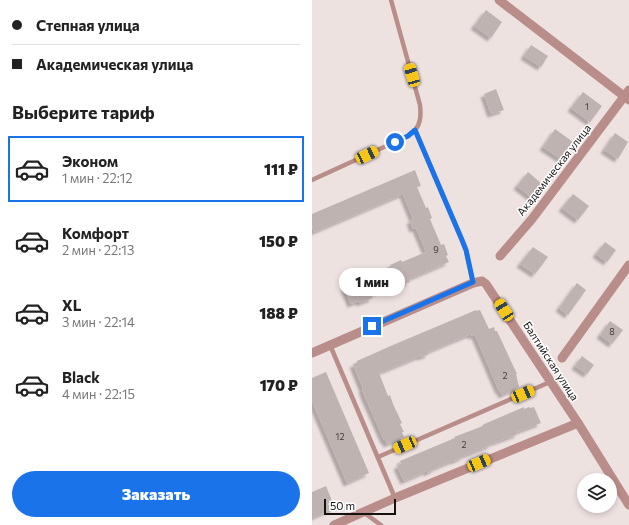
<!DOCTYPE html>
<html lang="ru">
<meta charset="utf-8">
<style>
body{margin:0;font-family:Commissioner,sans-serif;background:#f6f6f6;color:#222;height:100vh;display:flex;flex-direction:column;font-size:15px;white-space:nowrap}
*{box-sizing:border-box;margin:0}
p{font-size:13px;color:#767676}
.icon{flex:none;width:22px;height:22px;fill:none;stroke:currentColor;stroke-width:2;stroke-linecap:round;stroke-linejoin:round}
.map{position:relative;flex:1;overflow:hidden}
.panel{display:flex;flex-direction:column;background:#fff;width:312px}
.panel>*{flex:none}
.banner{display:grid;align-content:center;height:88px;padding:0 12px;background:#fff}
.fabs{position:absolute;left:265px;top:473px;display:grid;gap:8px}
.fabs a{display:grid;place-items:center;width:40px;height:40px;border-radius:50%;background:#fff;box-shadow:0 2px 6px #0003;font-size:20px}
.scale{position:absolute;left:12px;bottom:10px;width:72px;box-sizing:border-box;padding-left:4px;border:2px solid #161211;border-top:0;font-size:11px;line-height:14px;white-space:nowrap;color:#161211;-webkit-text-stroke:3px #fff;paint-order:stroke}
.end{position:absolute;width:18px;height:18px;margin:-9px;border:5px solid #1a73e8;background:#fff;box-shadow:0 0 0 2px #fff}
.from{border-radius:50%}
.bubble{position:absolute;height:28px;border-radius:14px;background:#fff;box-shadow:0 2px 6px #0003;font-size:13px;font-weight:800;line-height:28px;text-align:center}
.car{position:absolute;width:12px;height:24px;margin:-12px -6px;border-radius:5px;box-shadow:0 0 3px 1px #0007;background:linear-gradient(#f5c518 24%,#345 0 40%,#f5c518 0 76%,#345 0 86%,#f5c518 0)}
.banner b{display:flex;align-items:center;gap:14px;height:38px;font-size:15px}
.banner b+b{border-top:1px solid #e0e0e0}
.banner i{width:10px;height:10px;background:#222}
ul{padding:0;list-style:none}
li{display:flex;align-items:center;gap:12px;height:66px;margin:0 8px 6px;padding:0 4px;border:2px solid transparent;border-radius:0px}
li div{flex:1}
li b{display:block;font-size:15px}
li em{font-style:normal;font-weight:800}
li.on{border-color:#1a73e8}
li>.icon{width:36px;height:36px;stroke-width:1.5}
h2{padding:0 12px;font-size:18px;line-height:48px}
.button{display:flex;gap:8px;margin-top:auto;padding:8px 12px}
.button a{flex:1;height:46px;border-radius:24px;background:#1a73e8;color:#fff;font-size:16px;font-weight:800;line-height:46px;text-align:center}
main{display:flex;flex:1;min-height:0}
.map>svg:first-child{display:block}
.building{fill:#bfb3b2;filter:url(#shadow)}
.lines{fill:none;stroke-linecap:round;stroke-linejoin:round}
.lane{stroke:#b98d89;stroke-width:4.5}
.street{stroke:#b98d89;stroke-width:9}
.route{stroke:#1a73e8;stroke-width:5}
.labels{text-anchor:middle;stroke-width:3;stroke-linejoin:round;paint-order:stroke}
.number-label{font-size:9px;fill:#403a39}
.street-label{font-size:11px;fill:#161211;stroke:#fff}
</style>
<main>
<section class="panel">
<div class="banner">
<b><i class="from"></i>Степная улица</b>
<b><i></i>Академическая улица</b>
</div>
<h2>Выберите тариф</h2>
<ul>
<li class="on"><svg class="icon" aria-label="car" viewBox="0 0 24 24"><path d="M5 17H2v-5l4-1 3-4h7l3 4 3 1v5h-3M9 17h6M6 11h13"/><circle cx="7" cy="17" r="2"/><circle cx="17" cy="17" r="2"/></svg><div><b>Эконом</b><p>1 мин · 22:12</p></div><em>111 ₽</em></li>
<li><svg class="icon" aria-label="car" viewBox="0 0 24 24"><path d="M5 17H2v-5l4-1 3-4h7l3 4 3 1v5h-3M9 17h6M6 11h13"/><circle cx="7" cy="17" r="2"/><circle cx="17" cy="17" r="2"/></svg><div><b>Комфорт</b><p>2 мин · 22:13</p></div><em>150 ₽</em></li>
<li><svg class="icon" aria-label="car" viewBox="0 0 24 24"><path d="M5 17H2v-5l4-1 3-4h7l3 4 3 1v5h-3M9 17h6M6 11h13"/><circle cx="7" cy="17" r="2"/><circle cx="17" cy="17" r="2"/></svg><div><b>XL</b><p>3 мин · 22:14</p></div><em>188 ₽</em></li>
<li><svg class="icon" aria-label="car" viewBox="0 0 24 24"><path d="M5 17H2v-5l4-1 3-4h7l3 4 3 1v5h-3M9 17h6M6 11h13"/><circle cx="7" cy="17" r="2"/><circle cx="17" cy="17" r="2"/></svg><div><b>Black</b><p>4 мин · 22:15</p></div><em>170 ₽</em></li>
</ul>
<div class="button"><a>Заказать</a></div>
</section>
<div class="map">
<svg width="317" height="525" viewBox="0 0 317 525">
<defs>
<filter id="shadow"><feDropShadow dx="-3.5" dy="3.5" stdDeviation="1" flood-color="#0004"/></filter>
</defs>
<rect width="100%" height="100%" fill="#eee2e1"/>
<g class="building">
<path d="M 174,10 L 190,22 L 179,38 L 162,26 Z"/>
<path d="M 219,45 L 236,56 L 229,67 L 212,56 Z"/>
<path d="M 184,89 L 192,110 L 179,114 L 172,94 Z"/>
<path d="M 271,92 L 290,106 L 278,122 L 259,108 Z"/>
<path d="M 243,129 L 261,142 L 249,159 L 231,147 Z"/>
<path d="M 303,133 L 316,142 L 306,159 L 292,150 Z"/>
<path d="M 103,170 L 109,186 L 105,187 L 114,208 L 116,207 L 120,218 L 118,219 L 129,245 L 132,244 L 136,255 L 134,256 L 137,262 L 97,279 L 98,282 L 85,287 L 84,284 L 59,295 L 61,298 L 48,303 L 47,301 L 39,304 L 32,287 L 42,282 L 41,280 L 55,274 L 56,276 L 79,266 L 78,265 L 89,260 L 90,262 L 114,252 L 104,228 L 101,229 L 98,221 L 101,219 L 91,194 L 2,232 L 0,227 L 0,214 Z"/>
<path d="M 216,172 L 230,184 L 219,197 L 205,186 Z"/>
<path d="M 261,194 L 277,206 L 266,220 L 250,208 Z"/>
<path d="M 293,242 L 304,250 L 295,262 L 284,254 Z"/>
<path d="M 221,247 L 236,257 L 223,274 L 208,264 Z"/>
<path d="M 265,283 L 274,290 L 256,315 L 247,308 Z"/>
<path d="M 164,310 L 164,311 L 168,310 L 177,329 L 182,327 L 183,331 L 185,331 L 205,374 L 204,374 L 207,387 L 190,395 L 188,390 L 187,391 L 163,335 L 160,336 L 159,334 L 139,342 L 116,352 L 117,354 L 109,357 L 108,356 L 67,373 L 76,396 L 78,395 L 81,404 L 90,423 L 88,424 L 92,432 L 90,432 L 92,437 L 75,444 L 73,440 L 72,440 L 53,397 L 50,389 L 51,388 L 49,384 L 41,364 L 45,363 L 45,361 L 81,345 Z"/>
<path d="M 298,321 L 311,330 L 300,344 L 288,335 Z"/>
<path d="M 270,356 L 282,365 L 275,374 L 263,366 Z"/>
<path d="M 14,372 L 57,473 L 35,483 L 0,401 L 0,378 Z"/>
<path d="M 212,407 L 212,409 L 217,407 L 218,408 L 222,407 L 229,423 L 205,432 L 206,434 L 178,444 L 179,445 L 151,456 L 151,457 L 142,461 L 142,460 L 123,468 L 123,469 L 115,473 L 115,471 L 92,481 L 85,466 L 89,464 L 88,461 L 143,438 L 142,437 L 171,426 L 170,425 Z"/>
<path d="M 14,486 L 23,508 L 0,518 L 0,492 Z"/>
</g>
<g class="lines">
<g class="lane">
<path d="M 79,0 L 108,105 C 109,115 109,123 103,130 L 150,240 L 154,250 L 161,283"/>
<path d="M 0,180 L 96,136 L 103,130"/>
<path d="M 18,345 L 83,498"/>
<path d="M 66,457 L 238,382"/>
<path d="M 51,512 L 69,525"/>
</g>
<g class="street">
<path d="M 187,0 L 317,100"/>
<path d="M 188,256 L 220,219 L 317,90"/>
<path d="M 0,353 L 161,283 L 170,281 L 174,284 L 266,423 L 317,505"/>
<path d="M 250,358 L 317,265"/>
<path d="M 22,525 L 83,498 L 266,423"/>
</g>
</g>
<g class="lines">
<path class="route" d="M 60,326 L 161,282 L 154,250 L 150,240 L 103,130 L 96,136 L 83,142"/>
</g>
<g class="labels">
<g class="number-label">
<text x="275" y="110">1</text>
<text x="124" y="253">9</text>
<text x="300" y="335">8</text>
<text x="193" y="379">2</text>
<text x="28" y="440">12</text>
<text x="152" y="448">2</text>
</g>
<g class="street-label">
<text transform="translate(242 170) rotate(-52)" y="4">Академическая улица</text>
<text transform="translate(239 361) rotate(57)" y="4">Балтийская улица</text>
</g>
</g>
</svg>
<div class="fabs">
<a><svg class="icon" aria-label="layers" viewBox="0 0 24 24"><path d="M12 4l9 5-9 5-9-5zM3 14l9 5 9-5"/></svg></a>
</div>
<div class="scale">50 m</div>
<i class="end from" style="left:83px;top:142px"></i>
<i class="end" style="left:60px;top:326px"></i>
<div class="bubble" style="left:27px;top:268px;width:66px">1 мин</div>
<i class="car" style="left:100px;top:75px;rotate:344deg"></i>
<i class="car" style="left:55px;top:155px;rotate:65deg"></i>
<i class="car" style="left:192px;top:310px;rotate:327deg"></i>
<i class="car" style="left:211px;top:394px;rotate:67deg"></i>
<i class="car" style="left:93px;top:445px;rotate:247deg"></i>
<i class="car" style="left:167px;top:463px;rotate:67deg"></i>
</div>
</main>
